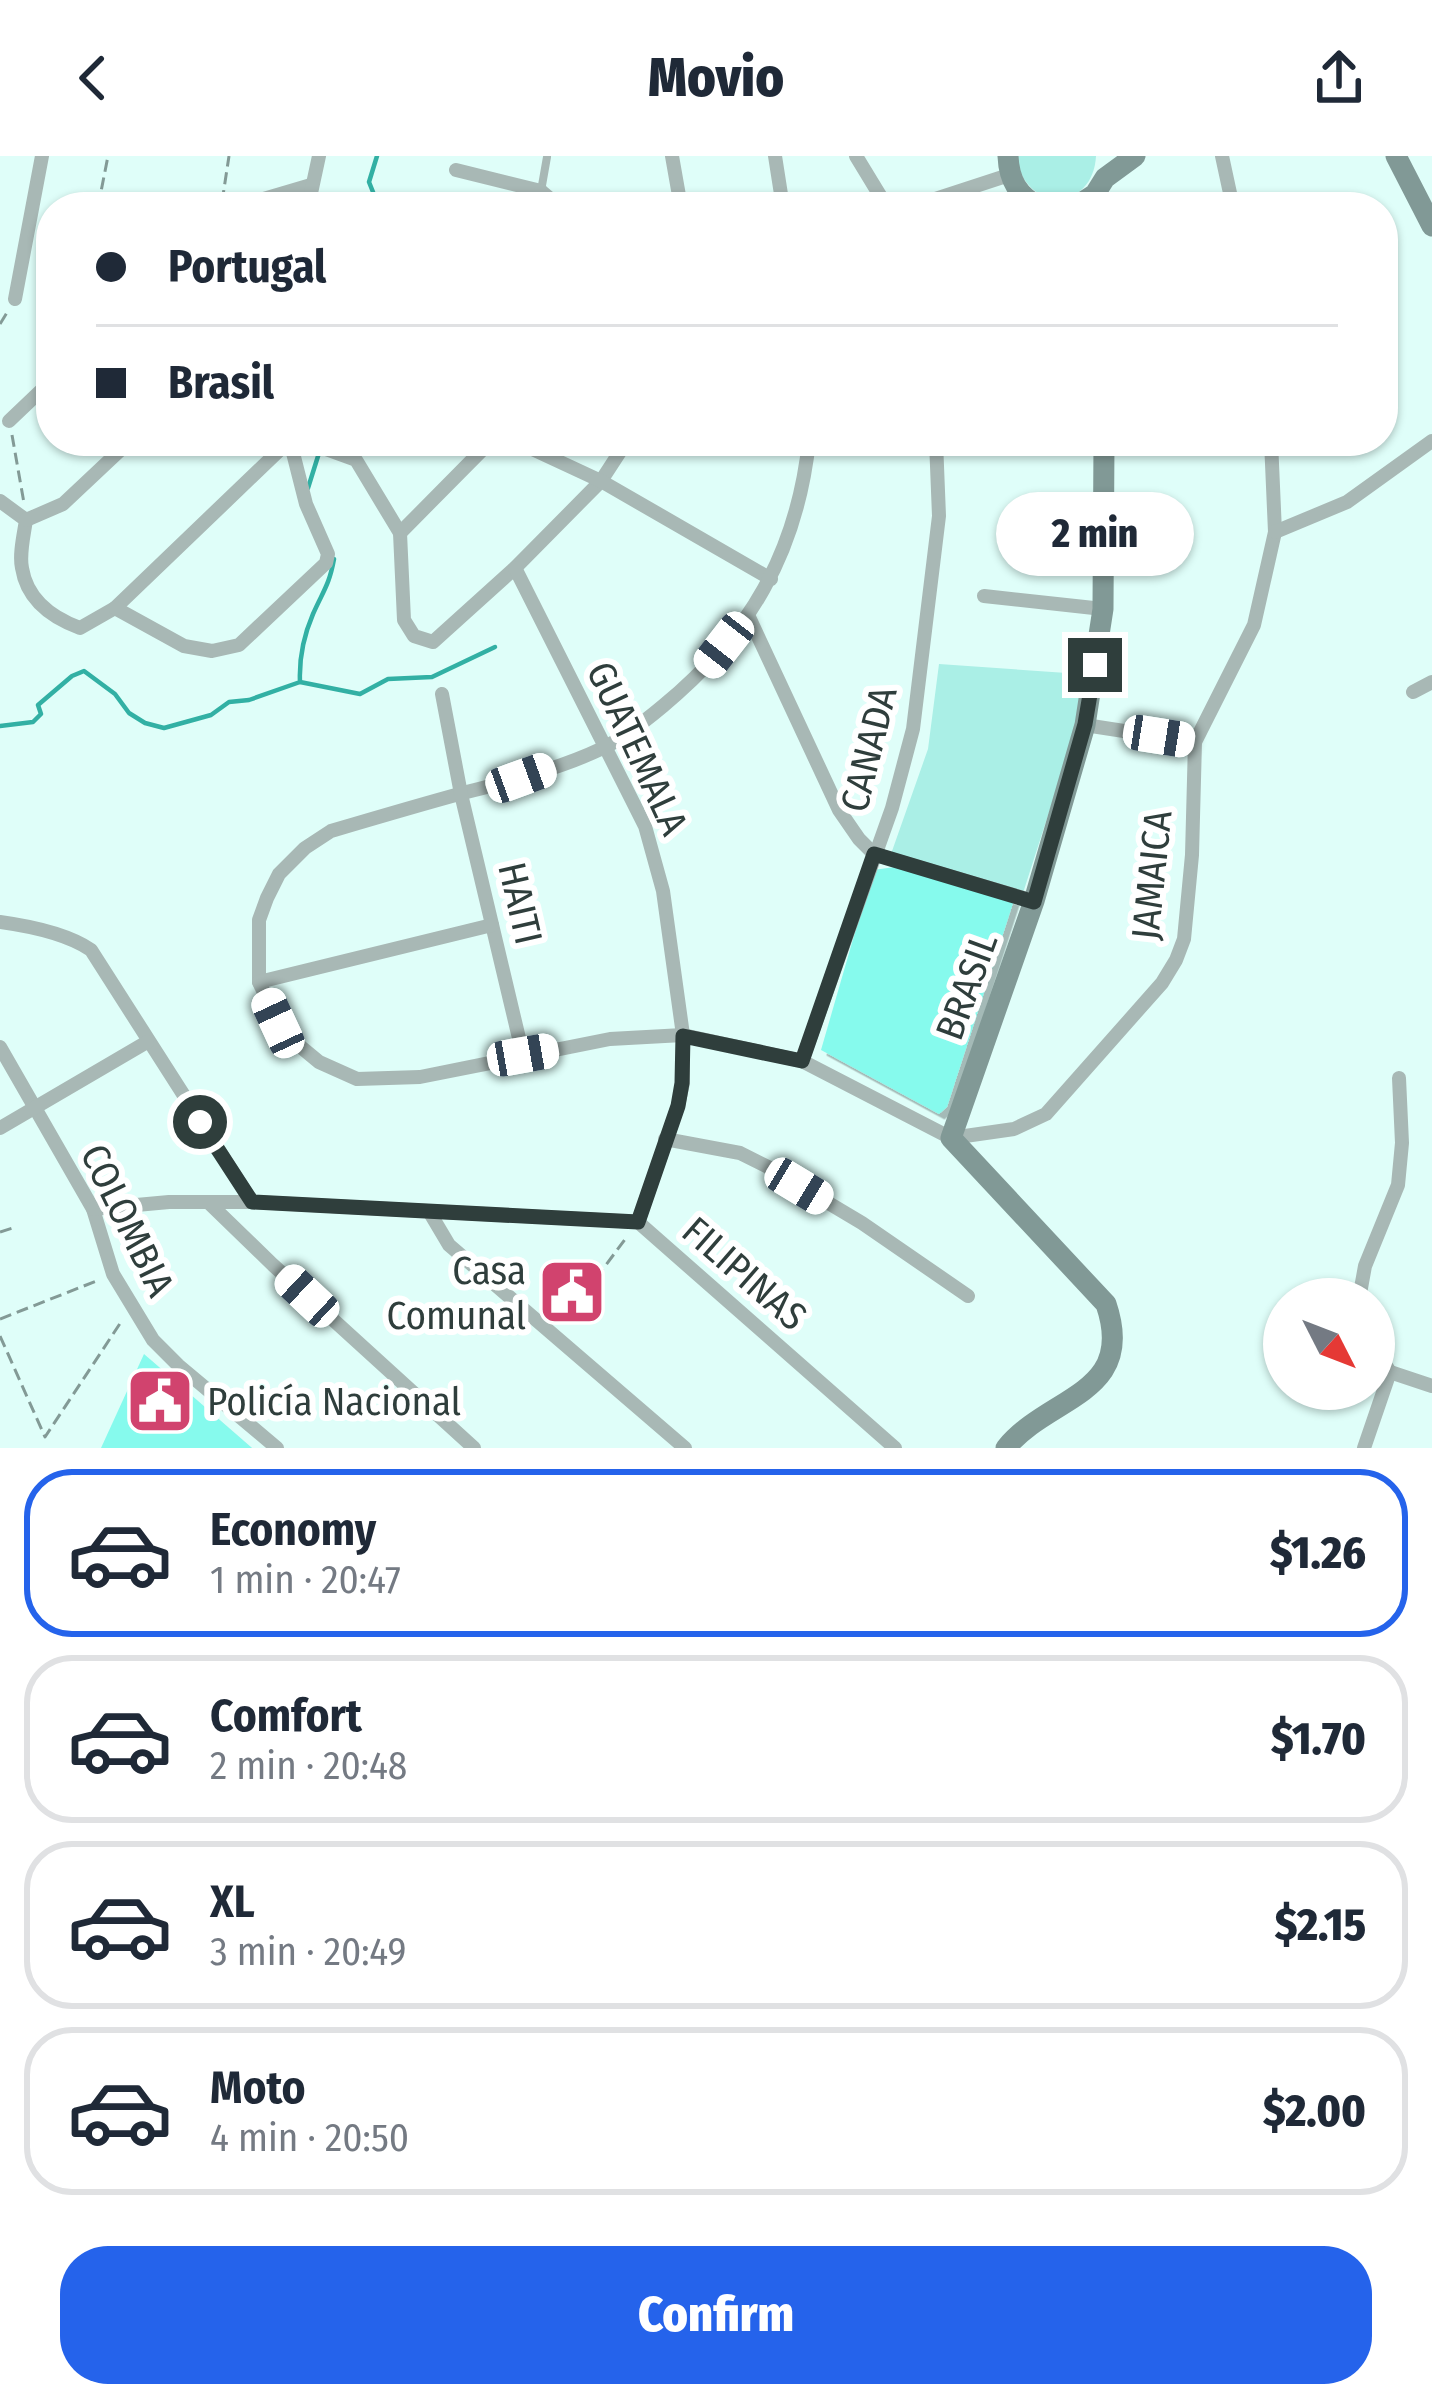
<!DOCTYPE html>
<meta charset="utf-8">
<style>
body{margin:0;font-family:"Fira Sans Condensed",sans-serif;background:#f2f2f3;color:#1f2937;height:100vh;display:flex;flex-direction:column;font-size:45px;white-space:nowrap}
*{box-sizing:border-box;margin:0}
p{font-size:39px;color:#747a83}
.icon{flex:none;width:66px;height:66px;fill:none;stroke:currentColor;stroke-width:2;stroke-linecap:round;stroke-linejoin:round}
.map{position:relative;height:1292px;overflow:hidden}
.side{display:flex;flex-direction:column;background:#fff;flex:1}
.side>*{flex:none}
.guide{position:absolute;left:36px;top:36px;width:1362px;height:264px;border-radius:48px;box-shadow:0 3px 9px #0004;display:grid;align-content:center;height:264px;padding:0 60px;background:#fff}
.needle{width:78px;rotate:132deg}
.tools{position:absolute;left:1263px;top:1122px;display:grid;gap:24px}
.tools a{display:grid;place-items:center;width:132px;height:132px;border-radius:50%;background:#fff;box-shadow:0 3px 9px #0004;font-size:60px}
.end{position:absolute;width:54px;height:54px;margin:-27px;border:15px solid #2f3e3c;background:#fff;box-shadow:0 0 0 6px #fff}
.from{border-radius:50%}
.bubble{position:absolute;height:84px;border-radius:42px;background:#fff;box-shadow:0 3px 9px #0004;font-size:39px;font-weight:800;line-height:84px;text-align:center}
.car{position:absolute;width:36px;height:72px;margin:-36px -18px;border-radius:15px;box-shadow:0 0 9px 3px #0007;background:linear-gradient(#fff 24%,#345 0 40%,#fff 0 76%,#345 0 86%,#fff 0)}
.guide b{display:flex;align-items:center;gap:42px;height:114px;font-size:45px}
.guide b+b{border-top:3px solid #e0e1e3}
.guide i{width:30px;height:30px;background:#1f2937}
ul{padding:21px 0 0;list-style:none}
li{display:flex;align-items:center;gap:36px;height:168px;margin:0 24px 18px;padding:0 36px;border:6px solid #e0e1e3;border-radius:48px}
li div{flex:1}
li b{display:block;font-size:45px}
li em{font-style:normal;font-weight:800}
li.active{border-color:#2563eb}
li>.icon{width:108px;height:108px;stroke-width:1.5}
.cta{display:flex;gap:24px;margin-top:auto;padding:24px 60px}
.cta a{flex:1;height:138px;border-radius:48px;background:#2563eb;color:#fff;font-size:48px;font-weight:800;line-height:138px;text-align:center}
header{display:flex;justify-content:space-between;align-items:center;height:156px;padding:0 60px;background:#fff;font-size:54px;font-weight:800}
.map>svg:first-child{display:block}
.green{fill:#aaefe6}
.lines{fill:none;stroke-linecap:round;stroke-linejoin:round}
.stream{stroke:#32b0a4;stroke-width:4.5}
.building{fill:#86faed;filter:url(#shadow)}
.path{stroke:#839a96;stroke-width:3;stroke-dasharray:12 6;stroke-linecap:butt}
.lane{stroke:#a8b8b5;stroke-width:8}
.street{stroke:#a8b8b5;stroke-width:14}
.secondary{stroke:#819996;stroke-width:21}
.route{stroke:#2f3e3c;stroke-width:15}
.labels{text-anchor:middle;stroke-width:12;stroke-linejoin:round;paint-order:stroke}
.street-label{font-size:39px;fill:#2f3e3c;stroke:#fff}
.poi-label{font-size:39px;fill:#2f3e3c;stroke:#fff;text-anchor:end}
</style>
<header><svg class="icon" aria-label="back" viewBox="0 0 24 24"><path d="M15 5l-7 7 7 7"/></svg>Movio<svg class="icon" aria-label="share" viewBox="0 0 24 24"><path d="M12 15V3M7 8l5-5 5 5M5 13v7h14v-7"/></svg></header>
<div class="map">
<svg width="1432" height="1292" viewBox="0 0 1432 1292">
<defs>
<filter id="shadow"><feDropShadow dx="5.5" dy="5.5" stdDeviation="0" flood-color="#0004"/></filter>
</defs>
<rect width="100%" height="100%" fill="#dffef9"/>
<g class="green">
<path d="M 1016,0 L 1096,0 C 1093,56 1025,58 1016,0 Z"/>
<path d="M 939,508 L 1081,518 L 1077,569 L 1023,737 L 891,698 L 928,593 Z"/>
</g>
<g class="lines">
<g class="stream">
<path d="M 377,0 L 369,26 L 379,51"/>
<path d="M 308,332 L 319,297"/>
<path d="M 300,526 L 360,538 L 388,523 L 432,521 L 495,491"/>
<path d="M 0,570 L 33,566 L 41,558 L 38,549 L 72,520 L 84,515 L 115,538 L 129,557 L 145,567 L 164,572 L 211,559 L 229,546 L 249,544 L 300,526 C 299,504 304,479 313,458 C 323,435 329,430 334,403"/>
</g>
</g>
<g class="building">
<path d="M 895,711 L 1014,744 L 947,951 L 939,958 L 821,894 L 873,714 Z"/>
<path d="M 144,1198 L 252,1292 L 101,1292 Z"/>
</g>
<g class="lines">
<g class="path">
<path d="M 222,46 L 229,0"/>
<path d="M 98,51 L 108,0"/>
<path d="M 0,168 L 8,155"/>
<path d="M 12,279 L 24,347"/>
<path d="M 0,1076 L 16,1071"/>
<path d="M 0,1163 L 99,1124"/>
<path d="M 560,1163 L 597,1121 L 626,1082"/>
<path d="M 0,1180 L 45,1281 L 123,1163"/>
</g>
<path class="lane" d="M 541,35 L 547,1"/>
<g class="street">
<path d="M 672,0 L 681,51"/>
<path d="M 775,0 L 783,51"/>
<path d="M 856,0 L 887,51"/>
<path d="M 1222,0 L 1233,51"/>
<path d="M 456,14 L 541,35 L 560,51"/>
<path d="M 236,51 L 311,29"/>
<path d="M 308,51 L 319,0"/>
<path d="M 532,51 L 541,35"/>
<path d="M 911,51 L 1009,19"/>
<path d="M 15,143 L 42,0"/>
<path d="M 9,265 L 51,225"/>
<path d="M 291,285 L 312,288 L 356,304 L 400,377 L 404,464 L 414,480 L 433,486 L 515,412 L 601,325 L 627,285"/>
<path d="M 515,285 L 601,325 L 771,423"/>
<path d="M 809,285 C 797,397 749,479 663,550 C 645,565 624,582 603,592 C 559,613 510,625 463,637 C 419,649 375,662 331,675 L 305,692 L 279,718 L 267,742 L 259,764 L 259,826 L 278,867 L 290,882 L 319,906 L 357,923 L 420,921 L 610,883 L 683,879 L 802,905 L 951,982 L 1014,973 L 1046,958 L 1162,827 L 1176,804 L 1184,783 L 1192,699 L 1195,586 L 1254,469 L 1275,376 L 1271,285"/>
<path d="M 0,345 L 26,364 C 24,378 19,398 22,412 C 27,444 53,462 80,472 L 115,452 L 289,285"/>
<path d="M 26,364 L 63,348 L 130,285"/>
<path d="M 1275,376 L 1347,346 L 1432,285"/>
<path d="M 400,377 L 491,285"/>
<path d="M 515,412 L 645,670 L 663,735 L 683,879 L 683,927 L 678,950 L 638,1066"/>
<path d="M 984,440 L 1103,453"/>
<path d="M 115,452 L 184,490 L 212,495 L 239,489 L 326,407 L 328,398 L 306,348 L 290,285"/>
<path d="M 748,459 L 839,654 L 859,683 L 874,698 L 1034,745"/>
<path d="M 1413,536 L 1432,526"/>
<path d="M 442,538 L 461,638 L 523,899"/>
<path d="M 1085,569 L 1195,586"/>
<path d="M 0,766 C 29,770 66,777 91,794 L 252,1046"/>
<path d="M 259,826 L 492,769"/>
<path d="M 0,891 L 93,1053 L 113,1118 L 153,1184 L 178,1209 L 277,1292"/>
<path d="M 802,905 L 892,652 L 913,573 L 939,360 L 936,285"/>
<path d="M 0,972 L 147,886"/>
<path d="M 665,983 L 740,997 L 768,1011 L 862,1067 L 968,1140"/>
<path d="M 208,1046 L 273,1109 L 474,1292"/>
<path d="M 93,1053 L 169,1046 L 252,1046 L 638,1066 L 895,1292"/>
<path d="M 430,1057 L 449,1089 L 685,1292"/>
<path d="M 1359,1143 L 1365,1110 L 1398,1029 L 1402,987 L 1399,922"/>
<path d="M 1390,1216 L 1432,1230"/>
<path d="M 1364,1292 L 1390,1216 L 1374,1191"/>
</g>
<g class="secondary">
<path d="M 1008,0 C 1009,24 1018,40 1040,51"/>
<path d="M 1396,0 L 1432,70"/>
<path d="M 1075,51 L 1095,38 L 1105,22 L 1135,0"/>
<path d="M 1006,1292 C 1049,1239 1137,1239 1106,1148 L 951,982 L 1034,745 L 1085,569 L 1103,453 L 1104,285"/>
</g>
</g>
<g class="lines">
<path class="route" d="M 200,966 L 252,1046 L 638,1066 L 678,950 L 682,927 L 683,880 L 802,905 L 874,698 L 1034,746 L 1085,568 L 1095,509"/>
</g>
<defs>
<symbol id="civic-square" viewBox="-11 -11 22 22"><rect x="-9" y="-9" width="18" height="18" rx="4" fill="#d1436e" stroke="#fff"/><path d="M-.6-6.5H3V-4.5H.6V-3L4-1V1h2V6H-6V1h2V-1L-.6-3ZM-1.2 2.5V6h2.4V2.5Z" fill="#fff"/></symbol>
</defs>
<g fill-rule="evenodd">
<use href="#civic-square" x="534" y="1098" width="76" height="76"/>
<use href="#civic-square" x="122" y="1207" width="76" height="76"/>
</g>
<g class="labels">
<g class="street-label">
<text transform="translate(638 592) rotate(65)" y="14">GUATEMALA</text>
<text transform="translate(868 593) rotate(-76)" y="14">CANADA</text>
<text transform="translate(1151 719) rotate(-84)" y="14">JAMAICA</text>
<text transform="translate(521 747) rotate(77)" y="14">HAITI</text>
<text transform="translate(966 830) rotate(-70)" y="14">BRASIL</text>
<text transform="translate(128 1064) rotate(64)" y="14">COLOMBIA</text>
<text transform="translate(745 1117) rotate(41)" y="14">FILIPINAS</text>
</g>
<g class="poi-label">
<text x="526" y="1128">Casa<tspan x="526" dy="45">Comunal</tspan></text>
<text x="207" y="1259" text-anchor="start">Policía Nacional</text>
</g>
</g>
</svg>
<div class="tools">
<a><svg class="needle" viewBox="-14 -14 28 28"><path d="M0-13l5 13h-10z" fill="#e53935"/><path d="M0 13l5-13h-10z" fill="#747a83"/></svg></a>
</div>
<i class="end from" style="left:200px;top:966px"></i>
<i class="end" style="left:1095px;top:509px"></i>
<div class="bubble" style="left:996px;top:336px;width:198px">2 min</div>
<i class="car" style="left:724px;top:489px;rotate:218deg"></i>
<i class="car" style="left:1159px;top:580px;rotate:99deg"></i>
<i class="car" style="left:521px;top:622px;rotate:70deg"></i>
<i class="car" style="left:278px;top:867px;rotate:335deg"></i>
<i class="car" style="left:523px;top:899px;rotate:80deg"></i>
<i class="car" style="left:799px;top:1030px;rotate:121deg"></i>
<i class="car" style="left:307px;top:1140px;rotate:313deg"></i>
<div class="guide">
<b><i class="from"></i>Portugal</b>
<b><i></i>Brasil</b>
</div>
</div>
<section class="side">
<ul>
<li class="active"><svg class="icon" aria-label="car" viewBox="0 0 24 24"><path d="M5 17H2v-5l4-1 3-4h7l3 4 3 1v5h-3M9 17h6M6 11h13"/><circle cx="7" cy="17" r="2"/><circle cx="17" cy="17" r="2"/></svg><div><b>Economy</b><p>1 min · 20:47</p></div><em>$1.26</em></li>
<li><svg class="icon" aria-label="car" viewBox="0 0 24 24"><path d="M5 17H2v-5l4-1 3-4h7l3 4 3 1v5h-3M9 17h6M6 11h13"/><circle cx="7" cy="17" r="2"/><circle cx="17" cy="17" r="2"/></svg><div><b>Comfort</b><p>2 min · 20:48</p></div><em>$1.70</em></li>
<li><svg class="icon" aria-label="car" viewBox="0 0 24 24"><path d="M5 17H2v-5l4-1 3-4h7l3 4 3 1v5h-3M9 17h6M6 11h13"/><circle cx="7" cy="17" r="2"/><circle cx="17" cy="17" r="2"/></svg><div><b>XL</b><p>3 min · 20:49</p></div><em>$2.15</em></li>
<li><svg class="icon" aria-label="car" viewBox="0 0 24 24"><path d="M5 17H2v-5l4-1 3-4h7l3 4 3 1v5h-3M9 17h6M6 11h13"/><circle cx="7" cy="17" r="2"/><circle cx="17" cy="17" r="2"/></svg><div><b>Moto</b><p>4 min · 20:50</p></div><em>$2.00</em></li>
</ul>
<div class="cta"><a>Confirm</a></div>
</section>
